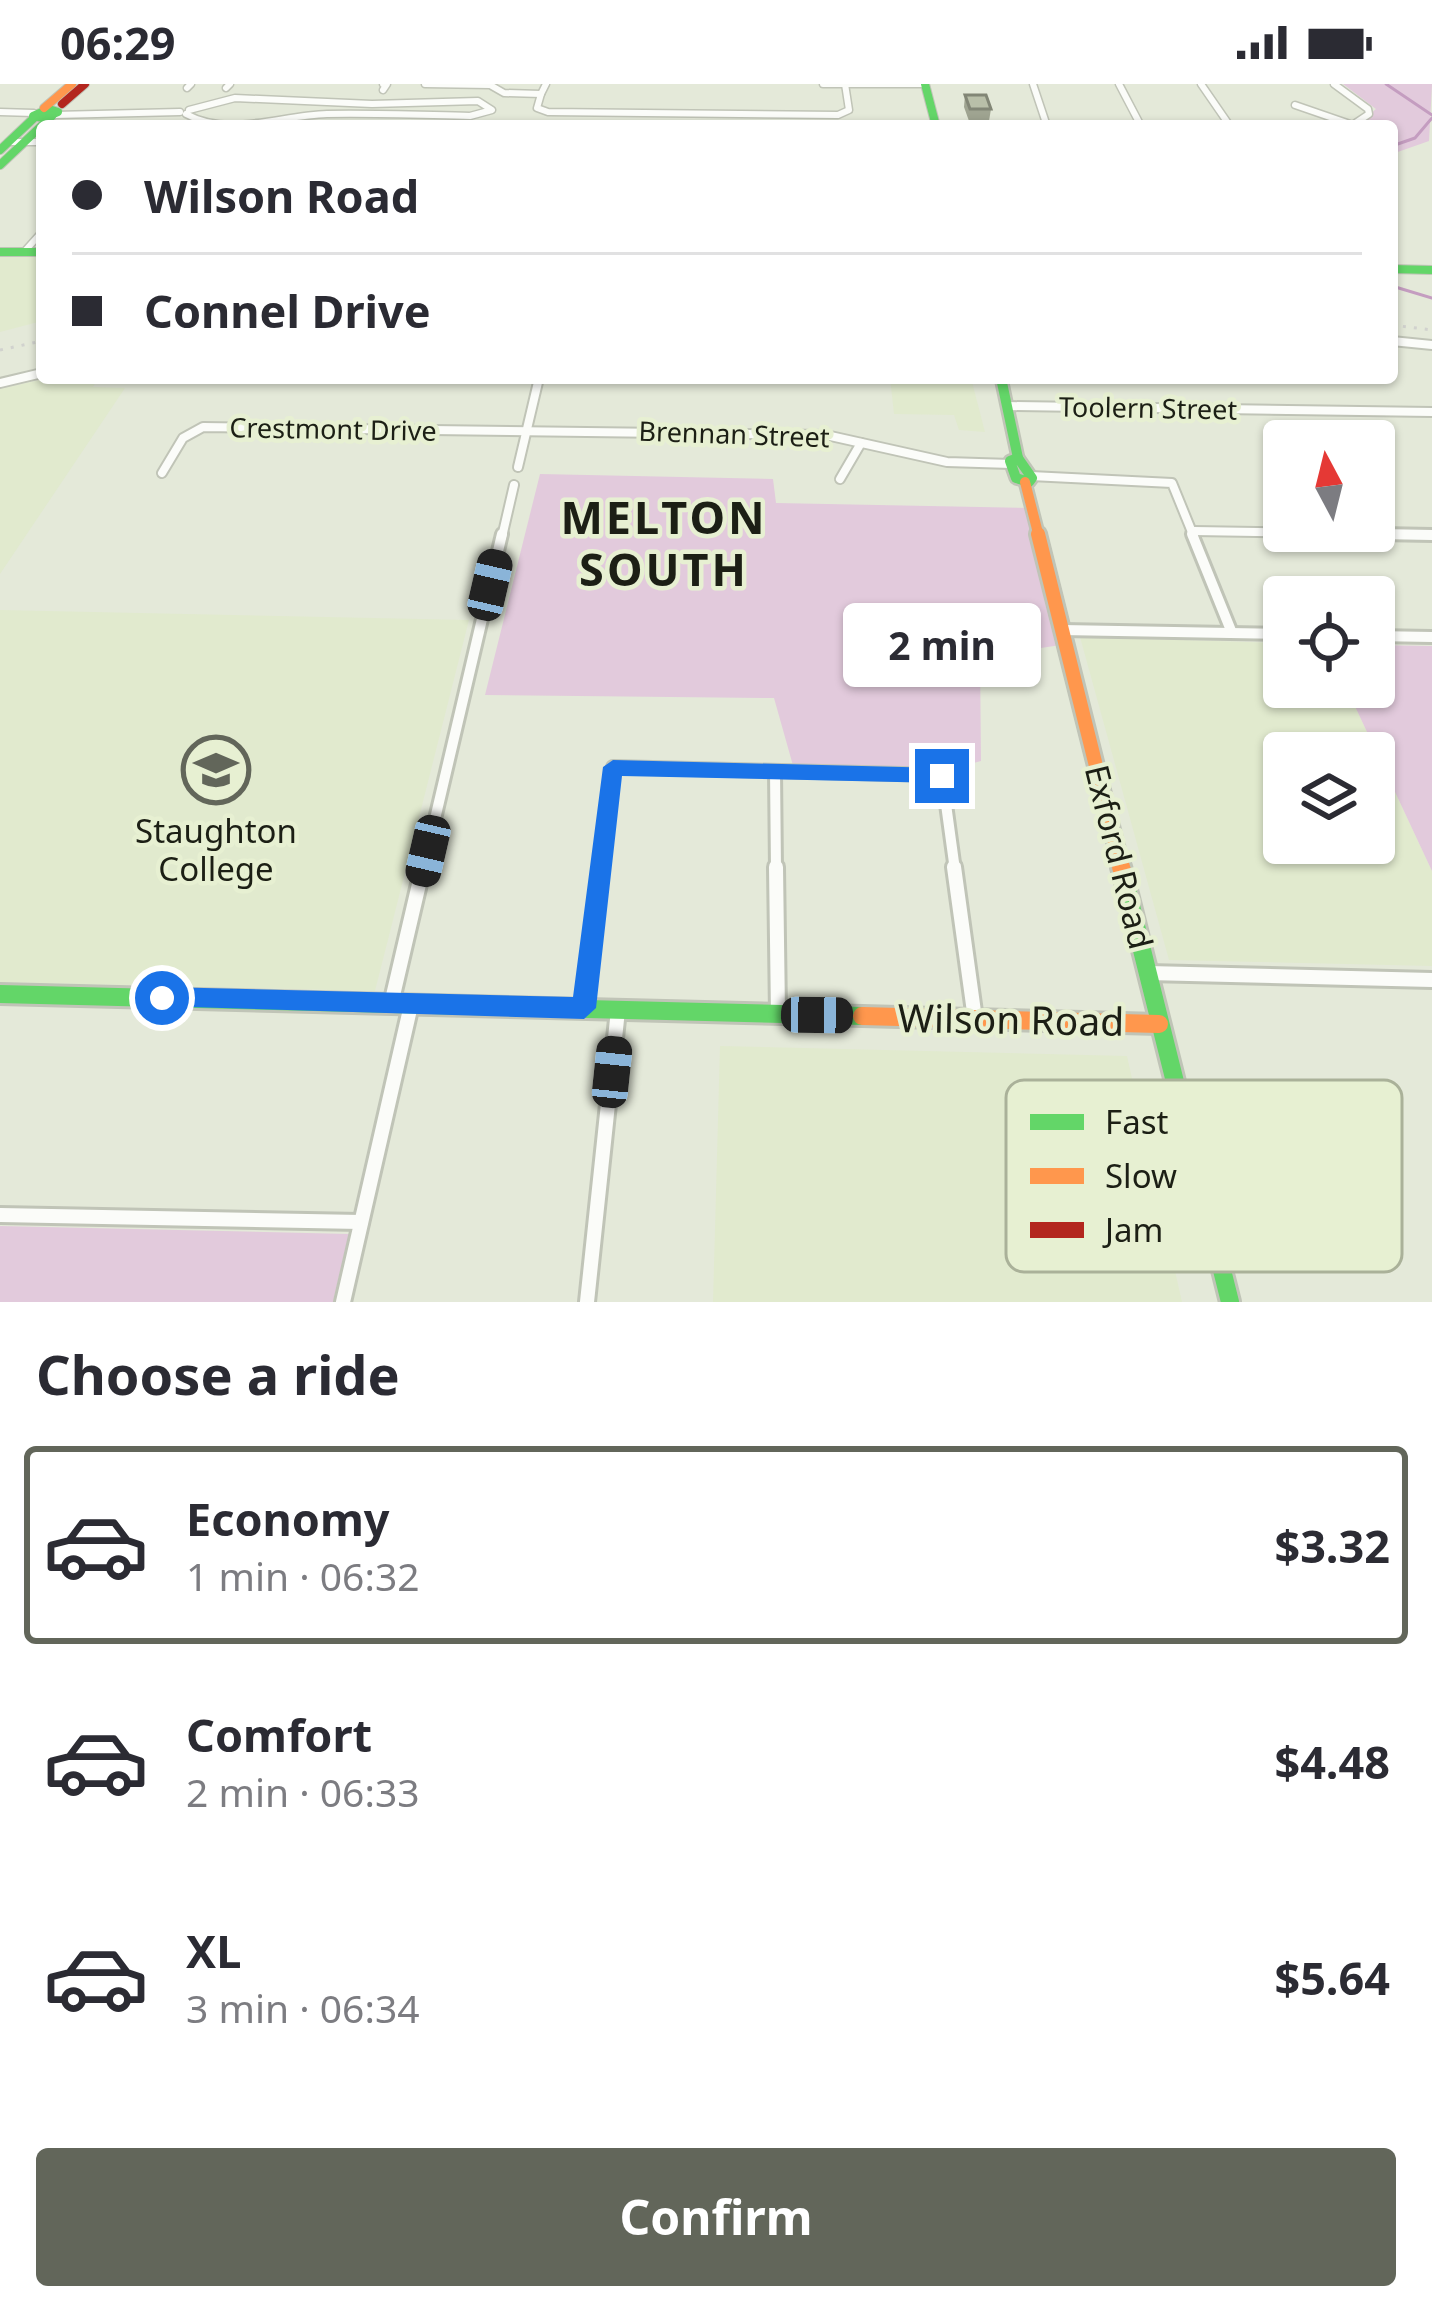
<!DOCTYPE html>
<meta charset="utf-8">
<style>
body{margin:0;font-family:"Noto Sans",sans-serif;background:#f2f2f3;color:#2b2b33;height:100vh;display:flex;flex-direction:column;font-size:45px;white-space:nowrap}
*{box-sizing:border-box;margin:0}
p{font-size:39px;color:#7c7c81}
.icon{flex:none;width:66px;height:66px;fill:none;stroke:currentColor;stroke-width:2;stroke-linecap:round;stroke-linejoin:round}
.map{position:relative;height:1218px;overflow:hidden}
.side{display:flex;flex-direction:column;background:#fff;flex:1}
.side>*{flex:none}
.hud{position:absolute;left:36px;top:36px;width:1362px;height:264px;border-radius:12px;box-shadow:0 3px 9px #0004;display:grid;align-content:center;height:264px;padding:0 36px;background:#fff}
.needle{width:78px;rotate:353deg}
.controls{position:absolute;left:1263px;top:336px;display:grid;gap:24px}
.controls a{display:grid;place-items:center;width:132px;height:132px;border-radius:12px;background:#fff;box-shadow:0 3px 9px #0004;font-size:60px}
.end{position:absolute;width:54px;height:54px;margin:-27px;border:15px solid #1a73e8;background:#fff;box-shadow:0 0 0 6px #fff}
.from{border-radius:50%}
.bubble{position:absolute;height:84px;border-radius:12px;background:#fff;box-shadow:0 3px 9px #0004;font-size:39px;font-weight:700;line-height:84px;text-align:center}
.car{position:absolute;width:36px;height:72px;margin:-36px -18px;border-radius:15px;box-shadow:0 0 9px 3px #0007;background:linear-gradient(#222 24%,#8ab4d8 0 40%,#222 0 76%,#8ab4d8 0 86%,#222 0)}
.hud b{display:flex;align-items:center;gap:42px;height:114px;font-size:45px}
.hud b+b{border-top:3px solid #e1e1e2}
.hud i{width:30px;height:30px;background:#2b2b33}
ul{padding:0;list-style:none}
li{display:flex;align-items:center;gap:36px;height:198px;margin:0 24px 18px;padding:0 12px;border:6px solid transparent;border-radius:12px}
li div{flex:1}
li b{display:block;font-size:45px}
li em{font-style:normal;font-weight:700}
li.active{border-color:#62665a}
li>.icon{width:108px;height:108px;stroke-width:1.5}
h2{padding:0 36px;font-size:54px;line-height:144px}
.action{display:flex;gap:24px;margin-top:auto;padding:24px 36px}
.action a{flex:1;height:138px;border-radius:12px;background:#62665a;color:#fff;font-size:48px;font-weight:700;line-height:138px;text-align:center}
.status{display:flex;justify-content:space-between;align-items:center;height:84px;padding:0 60px;background:#fff;direction:ltr}
.status svg{height:33px;fill:currentColor}
.map>svg:first-child{display:block}
.built{fill:#e1eace;fill-rule:evenodd}
.green{fill:#e2cadc}
.lines{fill:none;stroke-linecap:round;stroke-linejoin:round}
.stream{stroke:#c49dc0;stroke-width:3}
.street-far3-casing{stroke:#c0c4b7;stroke-width:9}
.street-far2-casing{stroke:#c0c4b7;stroke-width:12}
.street-far1-casing{stroke:#c0c4b7;stroke-width:16}
.street-casing{stroke:#c0c4b7;stroke-width:20}
.fast-far2-casing{stroke:#c0c4b7;stroke-width:10}
.fast-far1-casing{stroke:#c0c4b7;stroke-width:15}
.fast-casing{stroke:#c0c4b7;stroke-width:24}
.slow-far3-casing{stroke:#c0c4b7;stroke-width:10}
.slow-far2-casing{stroke:#c0c4b7;stroke-width:15}
.slow-far1-casing{stroke:#c0c4b7;stroke-width:20}
.slow-casing{stroke:#c0c4b7;stroke-width:24}
.jam-casing{stroke:#c0c4b7;stroke-width:10}
.street-far3{stroke:#fbfcf9;stroke-width:6}
.street-far2{stroke:#fbfcf9;stroke-width:8}
.street-far1{stroke:#fbfcf9;stroke-width:10}
.street{stroke:#fbfcf9;stroke-width:14}
.fast-far2{stroke:#63d668;stroke-width:8}
.fast-far1{stroke:#63d668;stroke-width:10}
.fast{stroke:#63d668;stroke-width:18}
.slow-far3{stroke:#ff974d;stroke-width:8}
.slow-far2{stroke:#ff974d;stroke-width:10}
.slow-far1{stroke:#ff974d;stroke-width:14}
.slow{stroke:#ff974d;stroke-width:18}
.jam{stroke:#b3261e;stroke-width:8}
.rail{stroke:#d1d2ce;stroke-width:3;stroke-dasharray:3 8;stroke-linecap:butt}
.wall{fill:#9fa491}
.building{fill:#b9bfa9;stroke:#828676;stroke-width:3}
.route{fill:#1a73e8}
.labels{text-anchor:middle;stroke-width:9;stroke-linejoin:round;paint-order:stroke}
.far-street-label{font-size:27px;fill:#1c1f15;stroke:#e7f0d2}
.poi-label{font-size:33px;fill:#1c1f15;stroke:#e7f0d2}
.street-label{font-size:33px;fill:#1c1f15;stroke:#e7f0d2}
.near-street-label{font-size:39px;fill:#1c1f15;stroke:#e7f0d2}
.district-label{font-size:45px;font-weight:bold;letter-spacing:3px;fill:#1c1f15;stroke:#e7f0d2}
.key{fill:#e7f0d2;stroke:#aab199;stroke-width:3}
.key-label{font-size:33px;fill:#1c1f15}
</style>
<div class="status"><b>06:29</b><svg viewBox="0 0 49 12"><path d="M0 12V9h3v3zM5 12V6h3v6zM10 12V3h3v9zM15 12V0h3v12zM26 1h20v11H26zM47 4h2v5h-2z"/></svg></div>
<div class="map">
<svg width="1432" height="1218" viewBox="0 0 1432 1218">
<rect width="100%" height="100%" fill="#e4e9d9"/>
<g class="built">
<path d="M 0,173 L 42,173 L 42,237 L 0,248 Z"/>
<path d="M 48,294 L 98,294 L 93,303 L 125,304 L 0,490 L 0,305 Z"/>
<path d="M 890,294 L 971,294 L 985,348 L 959,346 L 954,331 L 894,330 Z"/>
<path d="M 0,526 L 469,536 L 375,907 L 0,898 Z"/>
<path d="M 1080,553 L 1284,559 L 1284,603 L 1346,603 L 1432,787 L 1432,882 L 1169,876 ZM 1284,669 L 1374,669 L 1374,759 L 1284,759 Z"/>
<path d="M 720,962 L 1127,972 L 1182,1218 L 713,1218 Z"/>
</g>
<g class="green">
<path d="M 1343,0 L 1432,0 L 1429,57 L 1392,70 L 1392,42 L 1356,42 L 1376,25 Z"/>
<path d="M 540,390 L 773,395 L 776,419 L 1035,424 L 1074,559 L 980,573 L 981,677 L 955,684 L 939,680 L 925,687 L 794,685 L 774,614 L 485,611 Z"/>
<path d="M 1374,561 L 1432,562 L 1432,787 L 1346,603 L 1374,603 Z"/>
<path d="M 0,1142 L 349,1150 L 333,1218 L 0,1218 Z"/>
</g>
<g class="lines">
<g class="stream">
<path d="M 1386,0 L 1432,31"/>
<path d="M 1392,62 L 1415,54 L 1432,34"/>
<path d="M 1392,202 L 1432,214"/>
</g>
<defs>
<g id="street-far3">
<path d="M 383,0 L 387,0 L 383,6"/>
<path d="M 425,0 L 490,1 L 504,9 L 541,10 L 546,0"/>
<path d="M 823,0 L 925,0"/>
<path d="M 1033,0 L 1047,42"/>
<path d="M 1119,0 L 1141,42"/>
<path d="M 1201,0 L 1230,42"/>
<path d="M 1334,0 L 1368,25 L 1369,30 L 1351,42"/>
<path d="M 187,4 L 191,0"/>
<path d="M 226,4 L 230,0"/>
<path d="M 541,10 L 537,24 L 548,28 L 838,31 L 849,26 L 845,0"/>
<path d="M 1295,21 L 1353,41"/>
<path d="M 0,28 L 34,29"/>
<path d="M 186,30 C 229,54 281,31 327,30 C 374,29 422,31 470,32 L 492,26 L 478,17 L 372,20 L 235,14 L 189,26"/>
<path d="M 55,31 L 180,28"/>
<path d="M 9,58 L 42,58"/>
<path d="M 24,168 L 42,148"/>
</g>
<g id="street-far2">
<path d="M 1392,257 L 1432,261"/>
<path d="M 0,299 L 42,289"/>
<path d="M 1008,322 L 1432,328"/>
<path d="M 518,383 L 539,294"/>
<path d="M 162,389 L 183,354 L 203,343 L 826,351 L 947,378 L 1011,380"/>
<path d="M 1031,392 L 1172,399 L 1194,453"/>
<path d="M 840,395 L 861,359"/>
<path d="M 1194,447 L 1432,451"/>
<path d="M 502,453 L 514,401"/>
</g>
<g id="street-far1">
<path d="M 1192,450 L 1232,549"/>
<path d="M 1380,450 L 1432,451"/>
<path d="M 1062,546 L 1284,550"/>
<path d="M 1374,552 L 1432,553"/>
<path d="M 775,687 L 776,786"/>
<path d="M 423,786 L 502,450"/>
<path d="M 601,786 L 613,683 L 942,691 L 955,786"/>
</g>
<g id="street">
<path d="M 776,783 L 778,930"/>
<path d="M 954,783 L 975,935"/>
<path d="M 1148,889 L 1432,896"/>
<path d="M 391,920 L 423,783"/>
<path d="M 584,924 L 601,783"/>
<path d="M 0,1131 L 361,1138"/>
<path d="M 343,1218 L 411,921"/>
<path d="M 587,1218 L 618,926"/>
</g>
<g id="fast-far2">
<path d="M 925,0 L 936,42"/>
<path d="M 49,25 L 58,28 L 44,34 L 33,32 Z"/>
<path d="M 0,66 L 35,33"/>
<path d="M 0,81 L 52,32"/>
<path d="M 0,168 L 42,168"/>
<path d="M 1392,185 L 1432,186"/>
</g>
<g id="fast-far1">
<path d="M 1001,294 L 1018,374"/>
<path d="M 1018,374 L 1032,394 L 1029,398 L 1016,394 L 1010,377 Z"/>
</g>
<g id="fast">
<path d="M 1124,794 L 1230,1218"/>
<path d="M 0,910 L 862,932"/>
</g>
<path id="slow-far3" d="M 44,24 L 72,0"/>
<path id="slow-far2" d="M 1025,398 L 1039,453"/>
<path id="slow-far1" d="M 1038,450 L 1122,786"/>
<g id="slow">
<path d="M 1121,783 L 1124,794"/>
<path d="M 862,932 L 1159,940"/>
</g>
<path id="jam" d="M 62,20 L 85,0"/>
</defs>
<use href="#street-far3" class="street-far3-casing"/>
<use href="#street-far2" class="street-far2-casing"/>
<use href="#street-far1" class="street-far1-casing"/>
<use href="#street" class="street-casing"/>
<use href="#fast-far2" class="fast-far2-casing"/>
<use href="#fast-far1" class="fast-far1-casing"/>
<use href="#fast" class="fast-casing"/>
<use href="#slow-far3" class="slow-far3-casing"/>
<use href="#slow-far2" class="slow-far2-casing"/>
<use href="#slow-far1" class="slow-far1-casing"/>
<use href="#slow" class="slow-casing"/>
<use href="#jam" class="jam-casing"/>
<use href="#street-far3" class="street-far3"/>
<use href="#street-far2" class="street-far2"/>
<use href="#street-far1" class="street-far1"/>
<use href="#street" class="street"/>
<use href="#fast-far2" class="fast-far2"/>
<use href="#fast-far1" class="fast-far1"/>
<use href="#fast" class="fast"/>
<use href="#slow-far3" class="slow-far3"/>
<use href="#slow-far2" class="slow-far2"/>
<use href="#slow-far1" class="slow-far1"/>
<use href="#slow" class="slow"/>
<use href="#jam" class="jam"/>
<g class="rail">
<path d="M 1392,241 L 1432,246"/>
<path d="M 0,266 L 42,257"/>
</g>
</g>
<path class="wall" d="M 965,11 L 991,25 L 989,37 L 969,37 L 964,23 Z"/>
<path class="building" d="M 965,11 L 986,11 L 991,25 L 970,25 Z"/>
<path class="route" d="M 613,676 L 942,684 L 952,692 L 942,699 L 622,692 L 596,924 L 584,935 L 154,922 L 154,906 L 162,903 L 573,913 L 603,683 Z"/>
<defs>
<symbol id="school-ring" viewBox="-11 -11 22 22"><circle r="9.5" fill="#e7f0d2" stroke="#62665a" stroke-width="1.5"/><path d="M0-5L7-2L0 1L-7-2ZM-4 1L0 2.5L4 1V4Q0 6-4 4Z" fill="#62665a"/></symbol>
</defs>
<g fill-rule="evenodd">
<use href="#school-ring" x="178" y="648" width="76" height="76"/>
</g>
<g class="labels">
<g class="far-street-label">
<text transform="translate(1148 325) rotate(1)" y="9">Toolern Street</text>
<text transform="translate(333 346) rotate(1)" y="9">Crestmont Drive</text>
<text transform="translate(734 351) rotate(2)" y="9">Brennan Street</text>
</g>
<g class="poi-label">
<text x="216" y="759">Staughton<tspan x="216" dy="38">College</tspan></text>
</g>
<g class="street-label">
<text transform="translate(1119 773) rotate(76)" y="12">Exford Road</text>
</g>
<g class="near-street-label">
<text transform="translate(1011 936) rotate(1)" y="14">Wilson Road</text>
</g>
<g class="district-label">
<text x="664" y="450">MELTON<tspan x="664" dy="52">SOUTH</tspan></text>
</g>
</g>
<rect x="1006" y="996" width="396" height="192" rx="18" class="key"/>
<rect x="1030" y="1030" width="54" height="16" fill="#63d668"/>
<rect x="1030" y="1084" width="54" height="16" fill="#ff974d"/>
<rect x="1030" y="1138" width="54" height="16" fill="#b3261e"/>
<g class="key-label">
<text x="1105" y="1050">Fast</text>
<text x="1105" y="1104">Slow</text>
<text x="1105" y="1158">Jam</text>
</g>
</svg>
<div class="controls">
<a><svg class="needle" viewBox="-14 -14 28 28"><path d="M0-13l5 13h-10z" fill="#e53935"/><path d="M0 13l5-13h-10z" fill="#7c7c81"/></svg></a>
<a><svg class="icon" aria-label="locate" viewBox="0 0 24 24"><circle cx="12" cy="12" r="6"/><path d="M12 2v4M12 18v4M2 12h4M18 12h4"/></svg></a>
<a><svg class="icon" aria-label="layers" viewBox="0 0 24 24"><path d="M12 4l9 5-9 5-9-5zM3 14l9 5 9-5"/></svg></a>
</div>
<i class="end from" style="left:162px;top:914px"></i>
<i class="end" style="left:942px;top:692px"></i>
<div class="bubble" style="left:843px;top:519px;width:198px">2 min</div>
<i class="car" style="left:490px;top:501px;rotate:13deg"></i>
<i class="car" style="left:428px;top:767px;rotate:193deg"></i>
<i class="car" style="left:817px;top:931px;rotate:91deg"></i>
<i class="car" style="left:612px;top:988px;rotate:6deg"></i>
<div class="hud">
<b><i class="from"></i>Wilson Road</b>
<b><i></i>Connel Drive</b>
</div>
</div>
<section class="side">
<h2>Choose a ride</h2>
<ul>
<li class="active"><svg class="icon" aria-label="car" viewBox="0 0 24 24"><path d="M5 17H2v-5l4-1 3-4h7l3 4 3 1v5h-3M9 17h6M6 11h13"/><circle cx="7" cy="17" r="2"/><circle cx="17" cy="17" r="2"/></svg><div><b>Economy</b><p>1 min · 06:32</p></div><em>$3.32</em></li>
<li><svg class="icon" aria-label="car" viewBox="0 0 24 24"><path d="M5 17H2v-5l4-1 3-4h7l3 4 3 1v5h-3M9 17h6M6 11h13"/><circle cx="7" cy="17" r="2"/><circle cx="17" cy="17" r="2"/></svg><div><b>Comfort</b><p>2 min · 06:33</p></div><em>$4.48</em></li>
<li><svg class="icon" aria-label="car" viewBox="0 0 24 24"><path d="M5 17H2v-5l4-1 3-4h7l3 4 3 1v5h-3M9 17h6M6 11h13"/><circle cx="7" cy="17" r="2"/><circle cx="17" cy="17" r="2"/></svg><div><b>XL</b><p>3 min · 06:34</p></div><em>$5.64</em></li>
</ul>
<div class="action"><a>Confirm</a></div>
</section>
